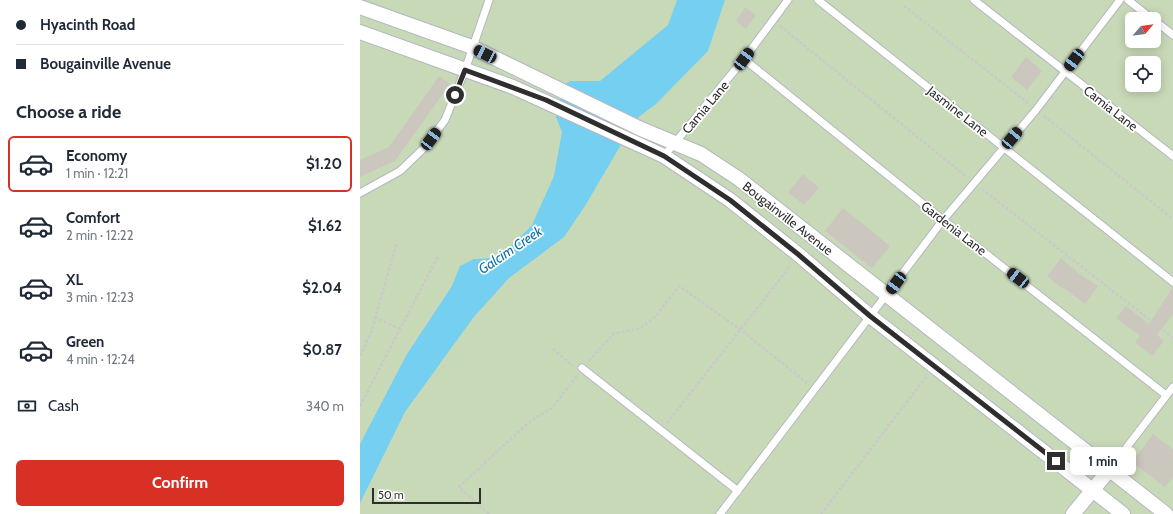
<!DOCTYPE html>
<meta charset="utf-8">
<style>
body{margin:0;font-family:Cabin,sans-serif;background:#f2f2f3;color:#1f2937;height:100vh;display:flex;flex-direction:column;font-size:15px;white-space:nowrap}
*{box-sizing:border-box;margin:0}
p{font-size:13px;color:#747a83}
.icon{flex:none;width:22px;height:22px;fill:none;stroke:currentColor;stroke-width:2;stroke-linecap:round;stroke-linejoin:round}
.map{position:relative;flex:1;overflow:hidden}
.details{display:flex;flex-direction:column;background:#fff;width:360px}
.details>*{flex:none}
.guide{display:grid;align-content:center;height:88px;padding:0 16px;background:#fff}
.needle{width:26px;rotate:62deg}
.buttons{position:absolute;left:765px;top:12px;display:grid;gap:8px}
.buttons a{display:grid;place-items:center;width:36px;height:36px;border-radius:6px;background:#fff;box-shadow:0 2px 10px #0003;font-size:20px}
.scale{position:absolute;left:12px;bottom:10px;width:109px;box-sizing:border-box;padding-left:4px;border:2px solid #2e2e2e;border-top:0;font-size:11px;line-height:14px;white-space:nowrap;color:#2e2e2e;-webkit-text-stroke:3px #fff;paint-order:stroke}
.end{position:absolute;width:18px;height:18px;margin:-9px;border:5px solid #2e2e2e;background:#fff;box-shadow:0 0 0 2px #fff}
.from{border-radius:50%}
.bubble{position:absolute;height:28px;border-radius:6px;background:#fff;box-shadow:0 2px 10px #0003;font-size:13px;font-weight:700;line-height:28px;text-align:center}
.car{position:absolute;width:12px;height:24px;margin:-12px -6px;border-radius:5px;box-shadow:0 0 3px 1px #0007;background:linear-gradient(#222 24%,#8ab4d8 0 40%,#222 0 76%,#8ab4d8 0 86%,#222 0)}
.guide b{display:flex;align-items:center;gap:14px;height:38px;font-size:15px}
.guide b+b{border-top:1px solid #e0e1e3}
.guide i{width:10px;height:10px;background:#1f2937}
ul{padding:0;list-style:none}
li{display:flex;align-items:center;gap:12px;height:56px;margin:0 8px 6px;padding:0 8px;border:2px solid transparent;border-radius:6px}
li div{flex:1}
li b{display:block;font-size:15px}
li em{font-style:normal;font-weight:700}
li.on{border-color:#d93025}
li>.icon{width:36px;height:36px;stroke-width:1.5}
h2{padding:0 16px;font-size:18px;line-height:48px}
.pay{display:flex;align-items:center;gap:10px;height:44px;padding:0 16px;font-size:15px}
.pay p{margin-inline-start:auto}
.action{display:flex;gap:8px;margin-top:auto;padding:8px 16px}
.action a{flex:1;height:46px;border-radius:6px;background:#d93025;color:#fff;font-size:16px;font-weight:700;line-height:46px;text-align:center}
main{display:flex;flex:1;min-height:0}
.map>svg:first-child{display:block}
.cemetery{fill:#c8d9b8;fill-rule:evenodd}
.water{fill:#75cff0}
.building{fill:#cbc7bf}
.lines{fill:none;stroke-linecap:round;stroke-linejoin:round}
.service-casing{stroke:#b4b7c1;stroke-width:9}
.minor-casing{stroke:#b4b7c1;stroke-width:16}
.path{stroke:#c9c9c9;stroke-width:2.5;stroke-dasharray:3 2;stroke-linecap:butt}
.service{stroke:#fff;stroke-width:7}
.minor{stroke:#fff;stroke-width:14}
.route{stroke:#2e2e2e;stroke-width:5}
.labels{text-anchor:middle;stroke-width:3.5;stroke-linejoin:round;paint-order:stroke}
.street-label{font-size:13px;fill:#2e2e2e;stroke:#fff}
.water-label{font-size:14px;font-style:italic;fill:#0d6fa3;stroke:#fff}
</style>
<main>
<section class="details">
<div class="guide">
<b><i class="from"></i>Hyacinth Road</b>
<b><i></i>Bougainville Avenue</b>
</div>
<h2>Choose a ride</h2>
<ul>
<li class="on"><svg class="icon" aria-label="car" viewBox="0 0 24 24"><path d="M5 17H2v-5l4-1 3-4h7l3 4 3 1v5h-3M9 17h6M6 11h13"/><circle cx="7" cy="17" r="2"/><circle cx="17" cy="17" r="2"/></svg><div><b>Economy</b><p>1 min · 12:21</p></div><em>$1.20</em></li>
<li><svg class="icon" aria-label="car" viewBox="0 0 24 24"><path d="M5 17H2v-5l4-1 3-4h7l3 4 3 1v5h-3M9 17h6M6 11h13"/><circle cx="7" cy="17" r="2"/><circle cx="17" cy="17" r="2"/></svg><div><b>Comfort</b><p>2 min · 12:22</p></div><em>$1.62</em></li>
<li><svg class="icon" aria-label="car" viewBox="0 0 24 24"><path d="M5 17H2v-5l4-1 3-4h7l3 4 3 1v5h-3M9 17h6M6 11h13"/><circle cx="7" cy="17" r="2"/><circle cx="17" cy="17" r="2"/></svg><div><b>XL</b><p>3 min · 12:23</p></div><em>$2.04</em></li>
<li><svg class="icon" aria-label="car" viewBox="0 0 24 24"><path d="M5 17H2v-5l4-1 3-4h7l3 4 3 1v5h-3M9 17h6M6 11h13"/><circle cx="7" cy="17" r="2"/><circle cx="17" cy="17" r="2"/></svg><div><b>Green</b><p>4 min · 12:24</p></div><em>$0.87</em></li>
</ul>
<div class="pay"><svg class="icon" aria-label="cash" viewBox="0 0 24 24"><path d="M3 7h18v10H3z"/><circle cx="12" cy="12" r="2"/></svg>Cash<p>340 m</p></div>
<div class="action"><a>Confirm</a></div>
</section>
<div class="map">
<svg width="813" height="514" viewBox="0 0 813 514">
<rect width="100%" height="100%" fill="#efe9e1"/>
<path class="cemetery" d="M 0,0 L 813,0 L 813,514 L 0,514 ZM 772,19 L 794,19 L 794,41 L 772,41 ZM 772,63 L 794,63 L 794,85 L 772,85 Z"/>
<path class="water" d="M 317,0 L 365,0 L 348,51 L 296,104 L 276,119 L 225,206 L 204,237 L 149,278 L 113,318 L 45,412 L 0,503 L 0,444 L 47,354 L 92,286 L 100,266 L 114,259 L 140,258 L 172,225 L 194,176 L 202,132 L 196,117 L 204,85 L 210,81 L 240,81 L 308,25 Z"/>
<g class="building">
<path d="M 385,7 L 396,15 L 386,29 L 376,21 Z"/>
<path d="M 666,57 L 682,71 L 667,90 L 651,77 Z"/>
<path d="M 79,76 L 90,84 L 35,161 L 0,177 L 0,160 L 29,147 Z"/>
<path d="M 443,174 L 459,188 L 444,205 L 428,192 Z"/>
<path d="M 483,208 L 530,246 L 512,268 L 465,231 Z"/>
<path d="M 701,258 L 721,275 L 738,286 L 725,304 L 704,288 L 703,289 L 687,276 Z"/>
<path d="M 813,287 L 813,314 L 797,335 L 804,341 L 792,356 L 775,342 L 780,336 L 756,318 L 766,306 L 789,324 Z"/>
<path d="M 793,434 L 813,449 L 813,477 L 805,487 L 772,462 Z"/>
</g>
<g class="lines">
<defs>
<g id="service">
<path d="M 458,0 L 813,282"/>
<path d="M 614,0 L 813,156"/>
<path d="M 768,0 L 792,19"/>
<path d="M 794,20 L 813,35"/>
<path d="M 384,59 L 583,220 L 806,395"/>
<path d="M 304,156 L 384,59 L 428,0"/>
<path d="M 0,193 L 40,171 L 64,148 L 85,120 L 105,70 L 129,0"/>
<path d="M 222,368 L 378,491"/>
<path d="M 750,469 L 813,387"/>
<path d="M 360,514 L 583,220 L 676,110 L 760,0"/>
</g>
<g id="minor">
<path d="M 0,7 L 112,47 L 281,129 L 341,154 L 379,179 L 806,514"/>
<path d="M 0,32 L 153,87 L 304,156 L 370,200 L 439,255 L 510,316 L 763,514"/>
<path d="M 713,514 L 750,469"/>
</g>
</defs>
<use href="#service" class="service-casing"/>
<use href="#minor" class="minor-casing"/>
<g class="path">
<path d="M 544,6 L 668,103"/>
<path d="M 420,26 L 607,177"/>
<path d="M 684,116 L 813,219"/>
<path d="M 622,189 L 813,338"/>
<path d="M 15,317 L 40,329"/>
<path d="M 193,349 L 213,366"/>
<path d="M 0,356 L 11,333 L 37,242"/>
<path d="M 229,361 L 253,334 L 281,328 L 295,317 L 319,286 L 381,330 L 447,383"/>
<path d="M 0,406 L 78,256"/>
<path d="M 307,423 L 431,265"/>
<path d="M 129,514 L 99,487 L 157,433 L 172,420 L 192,408 L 217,376"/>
<path d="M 461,514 L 566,377"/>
</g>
<use href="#service" class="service"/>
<use href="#minor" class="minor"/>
</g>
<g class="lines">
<path class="route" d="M 95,95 L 105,70 L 186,100 L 304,156 L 370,200 L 439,255 L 510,316 L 696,461"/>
</g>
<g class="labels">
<g class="street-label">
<text transform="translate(345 107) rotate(-50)" y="5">Camia Lane</text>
<text transform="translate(751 108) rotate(38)" y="5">Camia Lane</text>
<text transform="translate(598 111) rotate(38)" y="5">Jasmine Lane</text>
<text transform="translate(428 218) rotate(38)" y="5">Bougainville Avenue</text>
<text transform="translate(594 228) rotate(38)" y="5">Gardenia Lane</text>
</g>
<g class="water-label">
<text transform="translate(150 250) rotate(-34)" y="5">Galcim Creek</text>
</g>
</g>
</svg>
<div class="buttons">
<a><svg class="needle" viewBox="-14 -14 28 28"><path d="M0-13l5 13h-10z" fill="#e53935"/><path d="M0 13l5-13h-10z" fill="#747a83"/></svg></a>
<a><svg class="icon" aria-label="locate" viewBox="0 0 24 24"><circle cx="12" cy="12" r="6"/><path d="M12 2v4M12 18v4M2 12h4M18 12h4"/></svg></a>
</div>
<div class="scale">50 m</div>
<i class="end from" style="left:95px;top:95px"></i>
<i class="end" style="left:696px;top:461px"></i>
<div class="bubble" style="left:710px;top:447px;width:66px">1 min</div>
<i class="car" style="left:125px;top:54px;rotate:296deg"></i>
<i class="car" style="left:384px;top:59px;rotate:37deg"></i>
<i class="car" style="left:714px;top:60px;rotate:217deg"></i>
<i class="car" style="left:652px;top:138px;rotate:40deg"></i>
<i class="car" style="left:71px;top:139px;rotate:37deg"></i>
<i class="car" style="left:658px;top:278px;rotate:308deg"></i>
<i class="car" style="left:536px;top:283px;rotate:217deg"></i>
</div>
</main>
